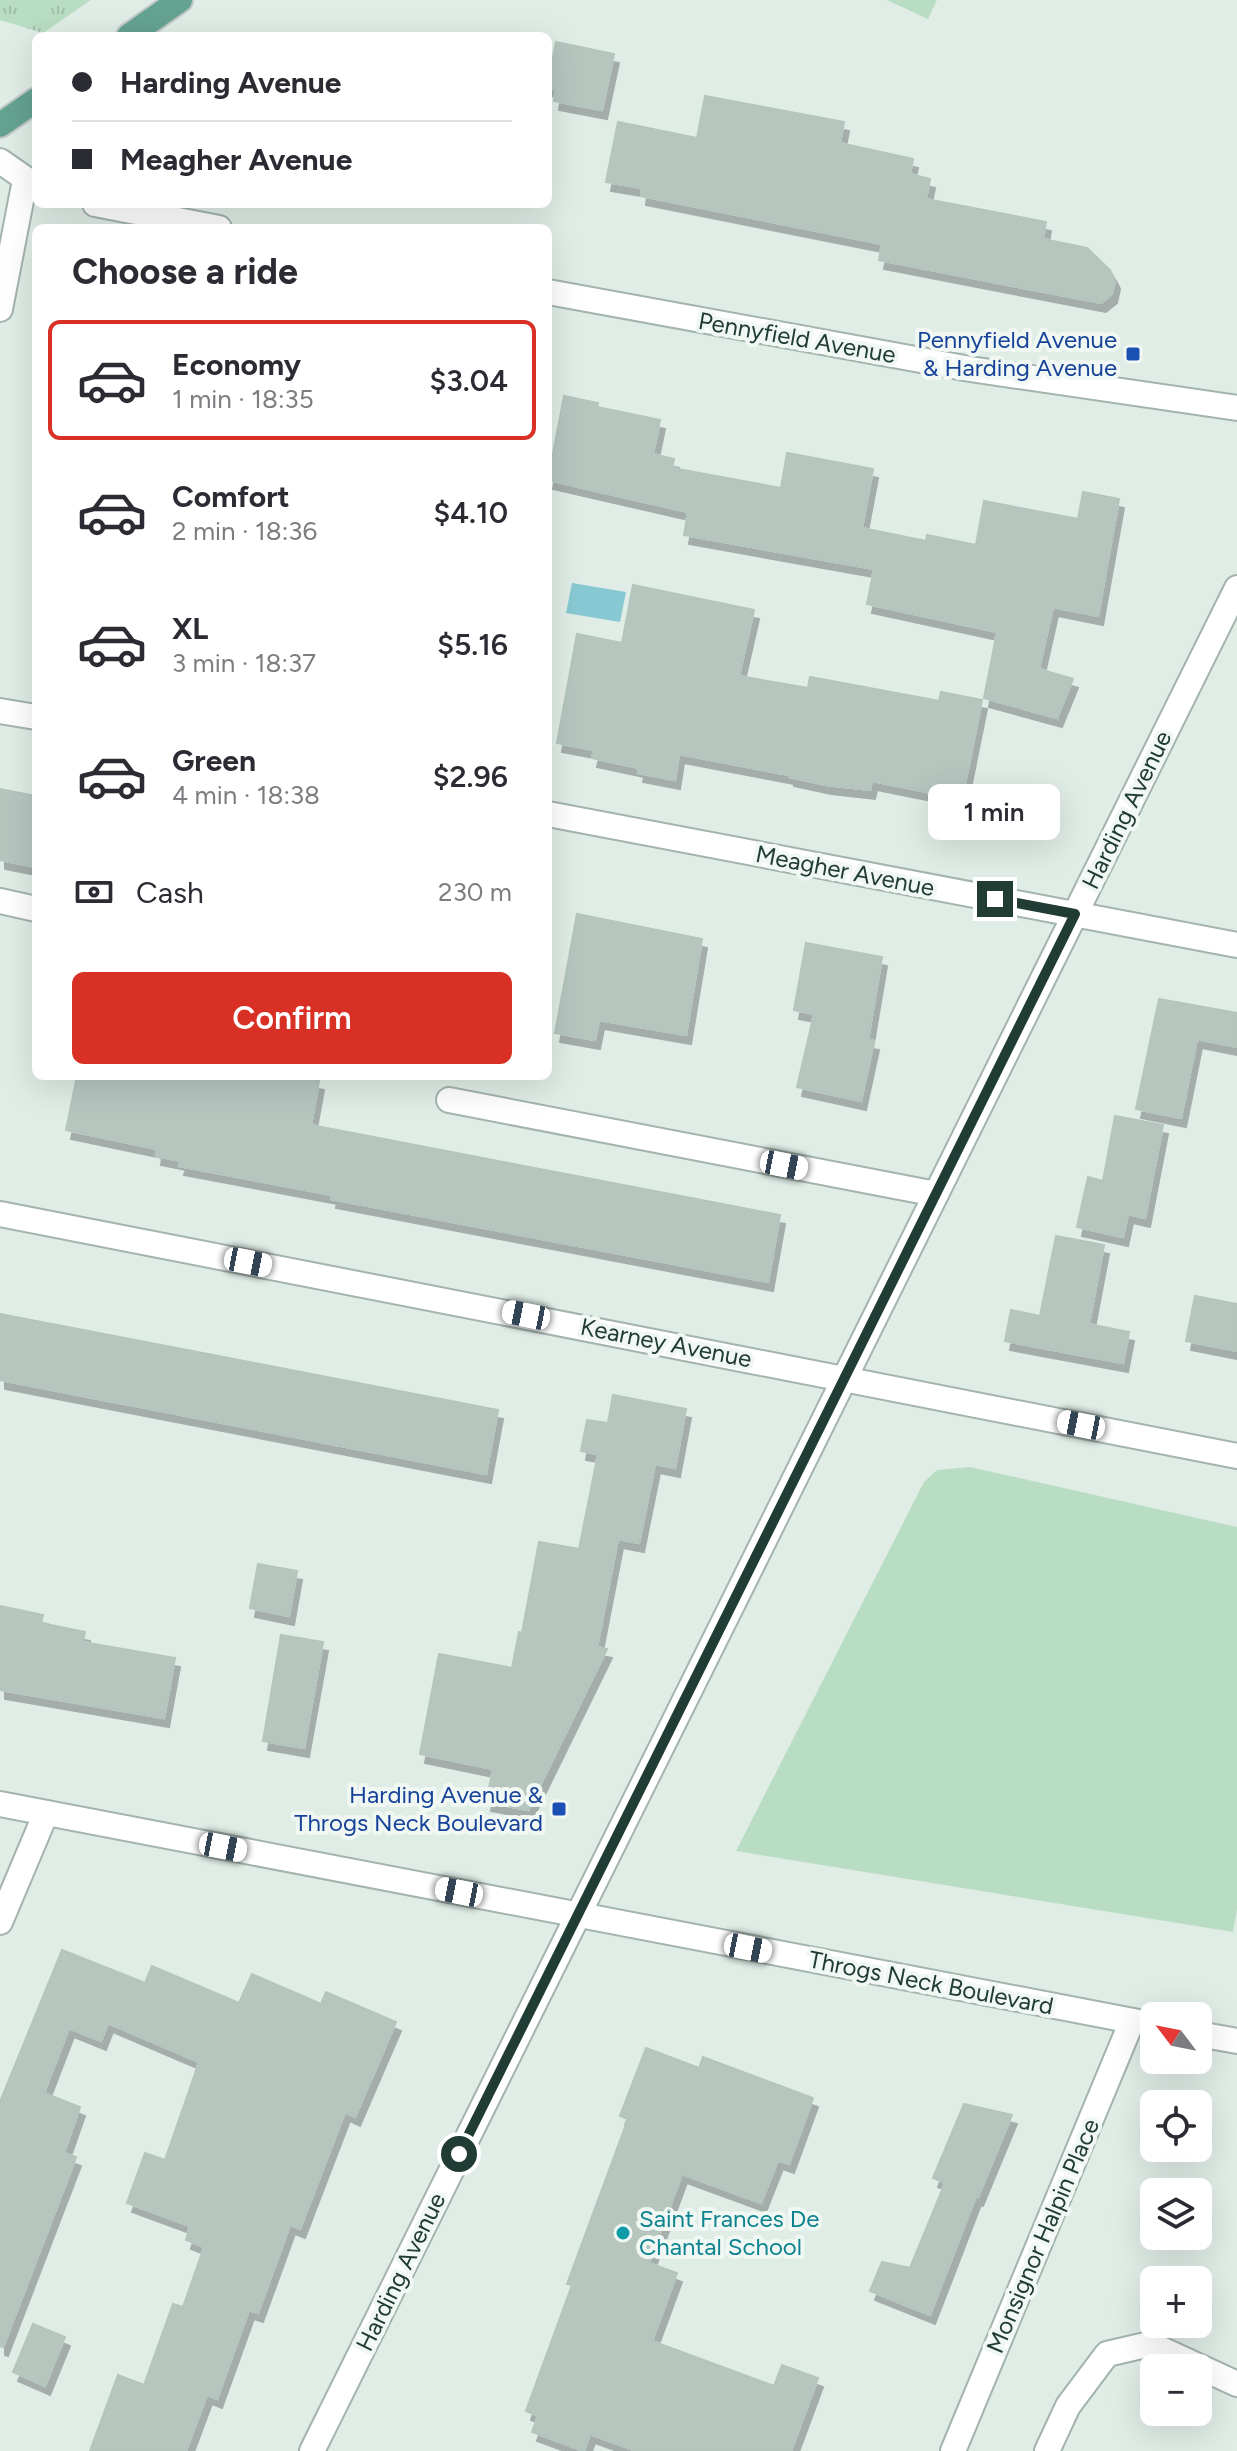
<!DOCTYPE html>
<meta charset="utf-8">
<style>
body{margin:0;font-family:Figtree,sans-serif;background:#f7f7f7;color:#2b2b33;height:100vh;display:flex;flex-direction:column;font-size:30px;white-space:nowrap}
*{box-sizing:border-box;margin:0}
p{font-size:26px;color:#7c7c81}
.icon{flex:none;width:44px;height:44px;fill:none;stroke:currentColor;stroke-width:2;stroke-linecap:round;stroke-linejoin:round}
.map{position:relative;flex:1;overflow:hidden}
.details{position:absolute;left:32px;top:224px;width:520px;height:856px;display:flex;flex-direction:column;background:#fff;border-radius:12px;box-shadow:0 8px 32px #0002}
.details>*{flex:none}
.top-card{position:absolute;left:32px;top:32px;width:520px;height:176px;border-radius:12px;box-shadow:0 8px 32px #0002;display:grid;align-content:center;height:176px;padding:0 40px;background:#fff}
.needle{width:52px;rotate:302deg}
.buttons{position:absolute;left:1140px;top:2002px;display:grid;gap:16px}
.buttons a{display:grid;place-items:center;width:72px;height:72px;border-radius:12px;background:#fff;box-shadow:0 8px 32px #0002;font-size:40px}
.end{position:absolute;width:36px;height:36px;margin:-18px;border:10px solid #213c34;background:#fff;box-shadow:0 0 0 4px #fff}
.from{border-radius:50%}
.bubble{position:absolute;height:56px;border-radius:12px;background:#fff;box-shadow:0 8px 32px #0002;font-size:26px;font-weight:600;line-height:56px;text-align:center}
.car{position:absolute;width:24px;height:48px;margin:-24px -12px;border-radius:10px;box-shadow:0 0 6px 2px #0007;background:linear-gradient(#fff 24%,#345 0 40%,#fff 0 76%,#345 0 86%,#fff 0)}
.top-card b{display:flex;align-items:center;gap:28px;height:76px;font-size:30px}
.top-card b+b{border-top:2px solid #e1e1e2}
.top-card i{width:20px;height:20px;background:#2b2b33}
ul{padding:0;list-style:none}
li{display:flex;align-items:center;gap:24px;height:120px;margin:0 16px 12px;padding:0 24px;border:4px solid transparent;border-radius:12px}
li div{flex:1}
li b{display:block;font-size:30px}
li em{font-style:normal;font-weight:600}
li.active{border-color:#d93025}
li>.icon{width:72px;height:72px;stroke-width:1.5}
h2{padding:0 40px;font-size:36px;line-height:96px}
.pay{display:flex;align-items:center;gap:20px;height:88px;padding:0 40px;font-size:30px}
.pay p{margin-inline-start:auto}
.action{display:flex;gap:16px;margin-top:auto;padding:16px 40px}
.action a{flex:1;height:92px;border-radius:12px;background:#d93025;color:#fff;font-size:32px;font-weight:600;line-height:92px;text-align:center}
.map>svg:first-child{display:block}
.grass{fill:url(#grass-tufts)}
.garden{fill:#b9ddc2}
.water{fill:#87c8d2}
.building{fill:#b6c6bf;stroke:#b3c5bd;stroke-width:2;filter:url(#shadow)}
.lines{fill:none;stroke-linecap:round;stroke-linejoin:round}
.minor-casing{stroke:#a3b4ad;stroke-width:28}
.major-casing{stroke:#c1c8c6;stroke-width:28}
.minor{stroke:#fff;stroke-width:24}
.major{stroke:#64a291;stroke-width:24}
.route{stroke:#213c34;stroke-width:10}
.transit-dot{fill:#1a4fb4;stroke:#f1f8f4;stroke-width:3}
.culture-dot{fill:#0f9aa8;stroke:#f1f8f4;stroke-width:3}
.labels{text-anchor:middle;stroke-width:8;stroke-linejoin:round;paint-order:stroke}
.street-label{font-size:24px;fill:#213c34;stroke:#f1f8f4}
.transit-label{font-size:24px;fill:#164399;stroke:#f1f8f4;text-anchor:end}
.culture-label{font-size:24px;fill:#0d838f;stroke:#f1f8f4;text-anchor:start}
</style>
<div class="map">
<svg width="1237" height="2451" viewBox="0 0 1237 2451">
<defs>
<pattern id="grass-tufts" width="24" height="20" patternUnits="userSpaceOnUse" patternTransform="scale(2)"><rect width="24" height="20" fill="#b9ddc2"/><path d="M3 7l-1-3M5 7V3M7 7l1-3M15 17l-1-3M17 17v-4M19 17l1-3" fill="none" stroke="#9fbfa7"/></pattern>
<filter id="shadow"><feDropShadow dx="5" dy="9" stdDeviation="0" flood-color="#0004"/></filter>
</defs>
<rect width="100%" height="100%" fill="#e0ece6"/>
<path class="grass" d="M 0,0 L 91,0 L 43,33 L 0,20 Z"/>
<g class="garden">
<path d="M 887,0 L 937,0 L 928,19 Z"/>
<path d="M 970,1467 L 1237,1527 L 1237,1909 L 1233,1932 L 736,1851 L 924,1482 L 937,1470 Z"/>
</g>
<path class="water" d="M 572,583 L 626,592 L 620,622 L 566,613 Z"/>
<g class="building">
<path d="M 556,42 L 614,54 L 602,110 L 554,101 L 556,88 L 548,87 L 548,82 Z"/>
<path d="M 705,96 L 844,122 L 840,143 L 913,159 L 910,174 L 930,179 L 926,199 L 1046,222 L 1043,239 L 1087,248 L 1110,270 L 1115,280 L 1112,294 L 1101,303 L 879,260 L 882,244 L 641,196 L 642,188 L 606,182 L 618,122 L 697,138 Z"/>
<path d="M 564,396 L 598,403 L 597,407 L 660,420 L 653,454 L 674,459 L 672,468 L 781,488 L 787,453 L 873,469 L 862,528 L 926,541 L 927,535 L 976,545 L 984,501 L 1078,519 L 1083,492 L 1119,499 L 1098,616 L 1053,607 L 1039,669 L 1073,679 L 1057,718 L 984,698 L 997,632 L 867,604 L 874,569 L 684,535 L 688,512 L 548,480 Z"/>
<path d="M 633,585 L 754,610 L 739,676 L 808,688 L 810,677 L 939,701 L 941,692 L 982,700 L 962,799 L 872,781 L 870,790 L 826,785 L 789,777 L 789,775 L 679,754 L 675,780 L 638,773 L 639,768 L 592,758 L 594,750 L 557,743 L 577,634 L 622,643 Z"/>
<path d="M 0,789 L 36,796 L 36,867 L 0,860 Z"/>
<path d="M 577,914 L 702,939 L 686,1035 L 599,1020 L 595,1040 L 555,1033 Z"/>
<path d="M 806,943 L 882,957 L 868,1040 L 874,1041 L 861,1101 L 797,1087 L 814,1014 L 794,1010 Z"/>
<path d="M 1159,999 L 1237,1013 L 1237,1047 L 1197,1039 L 1181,1118 L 1136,1109 Z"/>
<path d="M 77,1076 L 292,1076 L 319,1081 L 311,1125 L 780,1215 L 768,1282 L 331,1199 L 332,1195 L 179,1166 L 181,1161 L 156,1156 L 157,1149 L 66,1130 Z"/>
<path d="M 1115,1116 L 1163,1125 L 1145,1218 L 1128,1214 L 1123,1237 L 1077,1227 L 1088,1177 L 1103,1181 Z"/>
<path d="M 1056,1236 L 1104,1245 L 1089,1324 L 1129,1332 L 1123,1363 L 1005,1341 L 1011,1310 L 1040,1316 Z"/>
<path d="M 1195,1296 L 1237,1304 L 1237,1351 L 1186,1341 Z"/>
<path d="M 0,1314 L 498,1410 L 486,1474 L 0,1380 Z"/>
<path d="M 613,1395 L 686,1409 L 675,1468 L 655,1464 L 639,1543 L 618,1539 L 597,1647 L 607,1649 L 528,1810 L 486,1802 L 493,1769 L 420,1754 L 439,1654 L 512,1668 L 519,1632 L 522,1633 L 539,1542 L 579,1549 L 598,1454 L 581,1451 L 587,1420 L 608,1423 Z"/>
<path d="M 258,1564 L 297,1571 L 289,1616 L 250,1608 Z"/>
<path d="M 0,1606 L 43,1615 L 41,1623 L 85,1632 L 83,1642 L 175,1658 L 164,1718 L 0,1690 Z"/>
<path d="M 281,1635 L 323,1642 L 304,1748 L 263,1741 Z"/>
<path d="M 62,1950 L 145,1983 L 152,1966 L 239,2003 L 252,1974 L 321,2004 L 326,1992 L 396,2022 L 355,2117 L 345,2112 L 300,2229 L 290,2225 L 258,2313 L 249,2310 L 217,2399 L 207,2395 L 186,2451 L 90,2451 L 118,2375 L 144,2385 L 173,2304 L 183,2307 L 204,2247 L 186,2240 L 190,2226 L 127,2203 L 145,2153 L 165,2160 L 199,2062 L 108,2023 L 101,2041 L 69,2028 L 44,2093 L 80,2107 L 64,2153 L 76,2157 L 3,2347 L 0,2346 L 0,2102 Z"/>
<path d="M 646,2048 L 699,2068 L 703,2057 L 813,2098 L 789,2164 L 778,2160 L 761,2203 L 682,2174 L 649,2263 L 677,2273 L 652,2341 L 774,2386 L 782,2365 L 818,2378 L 791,2451 L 637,2451 L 590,2434 L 584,2451 L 532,2432 L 538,2416 L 526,2411 L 572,2285 L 567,2284 L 628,2119 L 620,2116 Z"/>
<path d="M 964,2104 L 1012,2115 L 978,2197 L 976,2196 L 930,2315 L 870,2291 L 882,2262 L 910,2268 L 945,2183 L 933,2178 Z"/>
<path d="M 33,2324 L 65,2337 L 45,2386 L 13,2372 Z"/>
</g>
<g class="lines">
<defs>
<g id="minor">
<path d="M 0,161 L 36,186"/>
<path d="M 95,204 L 219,228"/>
<path d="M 548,292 L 970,369 L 1237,408"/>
<path d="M 0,309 L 25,180"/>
<path d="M 0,711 L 36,717"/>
<path d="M 548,814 L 1237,945"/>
<path d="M 0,901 L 36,909"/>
<path d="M 449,1100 L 936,1194"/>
<path d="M 0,1214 L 1237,1456"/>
<path d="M 0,1804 L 1154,2025"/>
<path d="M 0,1922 L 46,1813"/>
<path d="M 1198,2034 L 1237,2041"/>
<path d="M 312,2451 L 1237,588"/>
<path d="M 953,2451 L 1132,2021"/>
<path d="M 1047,2451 L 1068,2406 L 1107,2354 L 1150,2344 L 1237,2384"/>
</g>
<g id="major">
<path d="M 129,36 L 180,0"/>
<path d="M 0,125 L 36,100"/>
</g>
</defs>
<use href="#minor" class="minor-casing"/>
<use href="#major" class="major-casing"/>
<use href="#minor" class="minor"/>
<use href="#major" class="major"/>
</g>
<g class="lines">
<path class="route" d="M 459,2154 L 1075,914 L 995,899"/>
</g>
<g class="transit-dot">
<rect x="1125" y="346" width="16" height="16" rx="4"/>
<rect x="551" y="1801" width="16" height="16" rx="4"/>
</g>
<circle class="culture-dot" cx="623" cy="2233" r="8"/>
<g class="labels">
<g class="street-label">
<text transform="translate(797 338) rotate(10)" y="8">Pennyfield Avenue</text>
<text transform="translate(1127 810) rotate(-64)" y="8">Harding Avenue</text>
<text transform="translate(845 871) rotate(11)" y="8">Meagher Avenue</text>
<text transform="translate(666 1343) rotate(11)" y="8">Kearney Avenue</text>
<text transform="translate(931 1983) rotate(11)" y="8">Throgs Neck Boulevard</text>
<text transform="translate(1043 2236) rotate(-67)" y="8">Monsignor Halpin Place</text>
<text transform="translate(401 2272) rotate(-64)" y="8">Harding Avenue</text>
</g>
<g class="transit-label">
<text x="1117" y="348">Pennyfield Avenue<tspan x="1117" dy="28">&amp; Harding Avenue</tspan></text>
<text x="543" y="1803">Harding Avenue &amp;<tspan x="543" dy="28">Throgs Neck Boulevard</tspan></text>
</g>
<g class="culture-label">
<text x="639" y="2227">Saint Frances De<tspan x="639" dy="28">Chantal School</tspan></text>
</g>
</g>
</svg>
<div class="buttons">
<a><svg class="needle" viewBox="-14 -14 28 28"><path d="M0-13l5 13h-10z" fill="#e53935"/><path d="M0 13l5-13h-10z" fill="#7c7c81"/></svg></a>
<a><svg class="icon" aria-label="locate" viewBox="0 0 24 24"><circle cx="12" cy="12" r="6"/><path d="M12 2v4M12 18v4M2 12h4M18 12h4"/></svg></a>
<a><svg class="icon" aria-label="layers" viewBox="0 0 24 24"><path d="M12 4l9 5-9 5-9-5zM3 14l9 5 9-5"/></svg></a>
<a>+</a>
<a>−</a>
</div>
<i class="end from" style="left:459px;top:2154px"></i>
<i class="end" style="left:995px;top:899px"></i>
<div class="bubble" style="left:928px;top:784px;width:132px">1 min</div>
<i class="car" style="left:784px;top:1165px;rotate:101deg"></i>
<i class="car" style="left:248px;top:1262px;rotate:101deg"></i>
<i class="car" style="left:526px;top:1315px;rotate:281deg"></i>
<i class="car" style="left:1081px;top:1425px;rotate:281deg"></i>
<i class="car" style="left:223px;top:1847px;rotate:101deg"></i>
<i class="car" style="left:459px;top:1892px;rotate:281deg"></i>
<i class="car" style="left:748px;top:1948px;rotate:101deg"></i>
<div class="top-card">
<b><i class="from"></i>Harding Avenue</b>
<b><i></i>Meagher Avenue</b>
</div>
<section class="details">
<h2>Choose a ride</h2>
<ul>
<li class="active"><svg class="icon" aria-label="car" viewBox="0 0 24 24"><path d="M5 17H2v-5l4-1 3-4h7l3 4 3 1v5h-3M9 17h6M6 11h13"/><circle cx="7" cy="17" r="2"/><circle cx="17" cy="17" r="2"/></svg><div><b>Economy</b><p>1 min · 18:35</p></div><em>$3.04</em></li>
<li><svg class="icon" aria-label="car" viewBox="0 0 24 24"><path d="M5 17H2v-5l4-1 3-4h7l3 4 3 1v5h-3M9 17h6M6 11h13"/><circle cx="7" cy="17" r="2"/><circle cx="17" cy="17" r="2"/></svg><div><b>Comfort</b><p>2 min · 18:36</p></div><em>$4.10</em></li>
<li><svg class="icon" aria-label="car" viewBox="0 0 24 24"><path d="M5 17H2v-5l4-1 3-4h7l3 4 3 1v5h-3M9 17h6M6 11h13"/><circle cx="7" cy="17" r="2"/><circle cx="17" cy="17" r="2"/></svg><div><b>XL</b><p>3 min · 18:37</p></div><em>$5.16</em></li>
<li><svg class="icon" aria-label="car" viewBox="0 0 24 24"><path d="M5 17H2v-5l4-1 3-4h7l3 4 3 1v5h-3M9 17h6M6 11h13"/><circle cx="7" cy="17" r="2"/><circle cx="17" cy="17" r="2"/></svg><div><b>Green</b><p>4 min · 18:38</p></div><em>$2.96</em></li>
</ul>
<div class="pay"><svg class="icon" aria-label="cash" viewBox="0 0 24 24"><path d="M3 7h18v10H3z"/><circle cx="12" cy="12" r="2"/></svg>Cash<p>230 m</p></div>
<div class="action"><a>Confirm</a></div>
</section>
</div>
